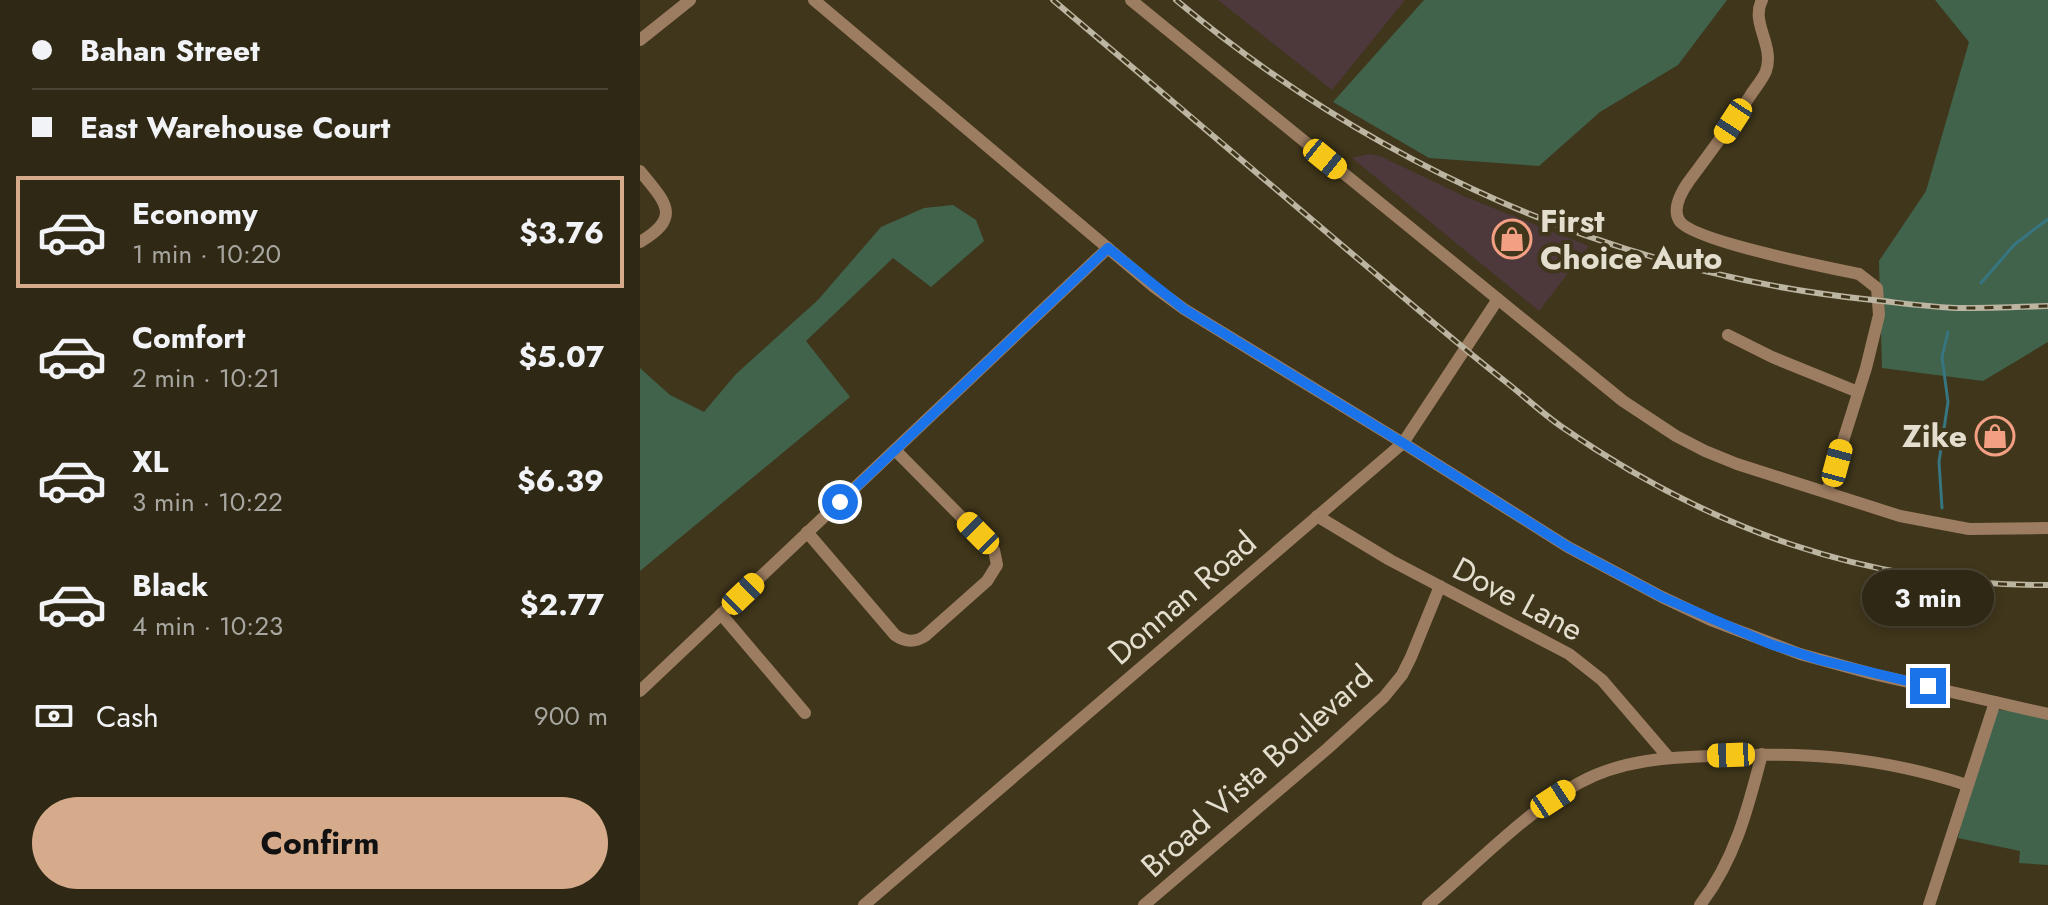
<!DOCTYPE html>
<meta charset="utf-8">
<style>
body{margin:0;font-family:Jost,sans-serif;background:#3b3422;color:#f1f3f6;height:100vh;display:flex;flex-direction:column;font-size:30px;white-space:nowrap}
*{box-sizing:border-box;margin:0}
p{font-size:26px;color:#a7a6a0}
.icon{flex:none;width:44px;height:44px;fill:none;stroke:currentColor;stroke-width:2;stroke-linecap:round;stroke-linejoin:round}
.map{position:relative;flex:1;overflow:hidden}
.sheet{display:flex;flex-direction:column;background:#2f2814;width:640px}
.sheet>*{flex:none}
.guide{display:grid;align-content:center;height:176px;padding:0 32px;background:#2f2814}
.end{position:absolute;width:36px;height:36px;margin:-18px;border:10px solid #1a73e8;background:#fff;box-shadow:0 0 0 4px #fff}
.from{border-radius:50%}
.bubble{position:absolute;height:56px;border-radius:28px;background:#2f2814;box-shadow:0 4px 12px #0003,0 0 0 2px #4a4434;font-size:26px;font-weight:700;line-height:56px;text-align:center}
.car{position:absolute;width:24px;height:48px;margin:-24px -12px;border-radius:10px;box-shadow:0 0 6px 2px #0007;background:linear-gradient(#f5c518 24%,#345 0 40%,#f5c518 0 76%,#345 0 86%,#f5c518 0)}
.guide b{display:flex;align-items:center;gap:28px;height:76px;font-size:30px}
.guide b+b{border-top:2px solid #4a4434}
.guide i{width:20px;height:20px;background:#f1f3f6}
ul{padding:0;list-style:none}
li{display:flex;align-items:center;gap:24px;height:112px;margin:0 16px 12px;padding:0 16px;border:4px solid transparent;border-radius:0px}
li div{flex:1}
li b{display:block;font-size:30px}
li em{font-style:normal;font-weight:700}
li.current{border-color:#d6ab8b}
li>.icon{width:72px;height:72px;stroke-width:1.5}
.pay{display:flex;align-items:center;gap:20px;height:88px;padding:0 32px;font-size:30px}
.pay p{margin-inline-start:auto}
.button{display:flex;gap:16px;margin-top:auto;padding:16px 32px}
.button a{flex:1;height:92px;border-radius:48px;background:#d6ab8b;color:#111;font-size:32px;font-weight:700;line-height:92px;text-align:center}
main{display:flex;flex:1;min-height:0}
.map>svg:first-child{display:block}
.commercial{fill:#4d383c}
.green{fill:#41634c}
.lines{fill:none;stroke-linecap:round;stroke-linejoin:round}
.stream{stroke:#377581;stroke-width:3}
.minor{stroke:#9d7d61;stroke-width:12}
.rail-casing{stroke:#bbb5a2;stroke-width:6}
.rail{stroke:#3f361b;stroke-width:3;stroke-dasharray:9;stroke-linecap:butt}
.route{stroke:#1a73e8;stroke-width:10}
.labels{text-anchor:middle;stroke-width:8;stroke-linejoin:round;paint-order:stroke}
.poi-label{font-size:32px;font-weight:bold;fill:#e3dece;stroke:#3f361b;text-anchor:start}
.street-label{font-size:32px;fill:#e3dece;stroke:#3f361b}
</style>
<main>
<section class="sheet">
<div class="guide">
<b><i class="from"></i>Bahan Street</b>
<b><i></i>East Warehouse Court</b>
</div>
<ul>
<li class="current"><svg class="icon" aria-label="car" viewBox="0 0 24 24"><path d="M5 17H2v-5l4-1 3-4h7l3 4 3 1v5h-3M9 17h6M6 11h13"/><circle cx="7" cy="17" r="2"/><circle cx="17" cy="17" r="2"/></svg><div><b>Economy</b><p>1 min · 10:20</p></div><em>$3.76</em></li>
<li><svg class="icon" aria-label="car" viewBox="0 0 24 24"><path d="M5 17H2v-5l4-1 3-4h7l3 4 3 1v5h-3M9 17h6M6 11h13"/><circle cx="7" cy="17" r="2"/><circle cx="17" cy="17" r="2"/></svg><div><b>Comfort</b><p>2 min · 10:21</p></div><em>$5.07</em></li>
<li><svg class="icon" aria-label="car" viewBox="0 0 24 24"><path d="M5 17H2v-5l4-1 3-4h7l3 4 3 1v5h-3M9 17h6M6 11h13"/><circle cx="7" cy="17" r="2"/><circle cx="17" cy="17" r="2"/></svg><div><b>XL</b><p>3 min · 10:22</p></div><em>$6.39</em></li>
<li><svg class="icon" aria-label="car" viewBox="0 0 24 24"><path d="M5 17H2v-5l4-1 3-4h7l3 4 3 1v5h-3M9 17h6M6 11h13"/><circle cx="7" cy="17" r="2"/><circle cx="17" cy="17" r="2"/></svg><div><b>Black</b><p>4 min · 10:23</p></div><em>$2.77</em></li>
</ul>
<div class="pay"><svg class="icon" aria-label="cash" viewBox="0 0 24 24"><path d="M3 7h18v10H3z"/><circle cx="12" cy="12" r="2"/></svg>Cash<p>900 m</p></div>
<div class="button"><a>Confirm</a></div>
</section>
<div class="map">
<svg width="1408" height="905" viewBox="0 0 1408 905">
<rect width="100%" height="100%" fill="#3f361b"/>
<g class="commercial">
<path d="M 578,0 L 765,0 L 692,90 Z"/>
<path d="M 728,154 L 740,156 L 828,198 L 949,246 L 899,311 L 712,158 Z"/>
</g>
<g class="green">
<path d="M 784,0 L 1087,0 L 1038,65 L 960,112 L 899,166 L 789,158 L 693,102 Z"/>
<path d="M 1295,0 L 1408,0 L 1408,342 L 1343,381 L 1242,368 L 1239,261 L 1286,191 L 1329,42 Z"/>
<path d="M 313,205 L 336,220 L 344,241 L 291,287 L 253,258 L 166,341 L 210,397 L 0,571 L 0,368 L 30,395 L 64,412 L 96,374 L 178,300 L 241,227 L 284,208 Z"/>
<path d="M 1348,709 L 1382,712 L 1408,718 L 1408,865 L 1379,863 L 1380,851 L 1318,838 Z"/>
</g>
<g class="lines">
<g class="stream">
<path d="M 1341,283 L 1374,245 L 1408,219"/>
<path d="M 1302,508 L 1299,462 L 1308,402 L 1302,357 L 1308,332"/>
</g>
<g class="minor">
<path d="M 174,0 L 514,287 L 544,309 L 763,443 L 928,547 L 1022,597 L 1073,621 L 1160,654 L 1233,674 L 1408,714"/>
<path d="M 491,0 L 983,401 L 1036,436 L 1065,451 L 1097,464 L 1260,516 L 1329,529 L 1408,528"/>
<path d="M 1122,0 C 1110,23 1135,45 1126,71 C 1123,79 1115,88 1110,96 C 1090,126 1070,153 1049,181 C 1042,191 1032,208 1039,220 C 1049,240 1190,268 1219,274 L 1237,288 L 1239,315 L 1226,368 L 1187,492"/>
<path d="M 0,40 L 50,0"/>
<path d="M 0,171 C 25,202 43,217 0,242"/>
<path d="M 1088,335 L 1132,357 L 1218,392"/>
<path d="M 677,516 L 750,560 L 929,654 L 962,680 L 1029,758"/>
<path d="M 167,532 L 255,635 C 265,642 274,643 285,636 L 347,581 L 357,565 L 354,550 L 255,450"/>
<path d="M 81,614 L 165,713"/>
<path d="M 0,691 L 468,248"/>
<path d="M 224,905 L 763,443 L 858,299"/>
<path d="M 504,905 L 687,749 L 744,697 L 762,675 L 771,657 L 800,586"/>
<path d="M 788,905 C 836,865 884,813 939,783 C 980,760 1029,757 1075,756 C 1168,752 1237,756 1327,785"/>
<path d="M 1060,905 C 1095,860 1108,808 1122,754"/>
<path d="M 1289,905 L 1355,702"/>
</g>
<defs>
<g id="rail">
<path d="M 413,0 C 515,86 616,172 717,258 C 767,300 815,342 866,382 C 885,397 903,414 922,427 C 1071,530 1227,586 1408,585"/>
<path d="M 536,0 C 734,166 976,274 1233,300 C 1261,303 1289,307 1317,308 C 1347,308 1378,307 1408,306"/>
</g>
</defs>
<use href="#rail" class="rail-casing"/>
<use href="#rail" class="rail"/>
</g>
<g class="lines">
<path class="route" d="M 200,502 L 468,248 L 544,309 L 763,443 L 928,547 L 1022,597 L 1130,644 L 1180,660 L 1288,686"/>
</g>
<defs>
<symbol id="shop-ring" viewBox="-11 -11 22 22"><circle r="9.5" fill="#3f361b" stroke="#f39f83" stroke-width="1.5"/><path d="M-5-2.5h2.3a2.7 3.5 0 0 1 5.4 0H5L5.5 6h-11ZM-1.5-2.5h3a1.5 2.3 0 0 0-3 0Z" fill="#f39f83"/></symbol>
</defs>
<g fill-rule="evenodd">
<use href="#shop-ring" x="850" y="217" width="44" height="44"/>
<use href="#shop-ring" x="1333" y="414" width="44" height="44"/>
</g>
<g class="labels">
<g class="poi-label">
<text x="900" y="232">First<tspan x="900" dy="37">Choice Auto</tspan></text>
<text x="1327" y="447" text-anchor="end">Zike</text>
</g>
<g class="street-label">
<text transform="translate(542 598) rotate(-41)" y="11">Donnan Road</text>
<text transform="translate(878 599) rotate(28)" y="11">Dove Lane</text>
<text transform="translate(617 771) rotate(-42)" y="11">Broad Vista Boulevard</text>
</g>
</g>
</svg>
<i class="end from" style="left:200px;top:502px"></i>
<i class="end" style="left:1288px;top:686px"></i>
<div class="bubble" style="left:1222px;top:570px;width:132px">3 min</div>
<i class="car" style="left:1093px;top:121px;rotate:213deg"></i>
<i class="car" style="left:685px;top:159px;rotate:129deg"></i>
<i class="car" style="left:1197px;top:463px;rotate:15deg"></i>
<i class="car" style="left:338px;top:533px;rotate:315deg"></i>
<i class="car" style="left:103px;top:594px;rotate:46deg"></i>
<i class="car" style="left:1091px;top:755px;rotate:268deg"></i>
<i class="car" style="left:913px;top:799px;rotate:57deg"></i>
</div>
</main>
